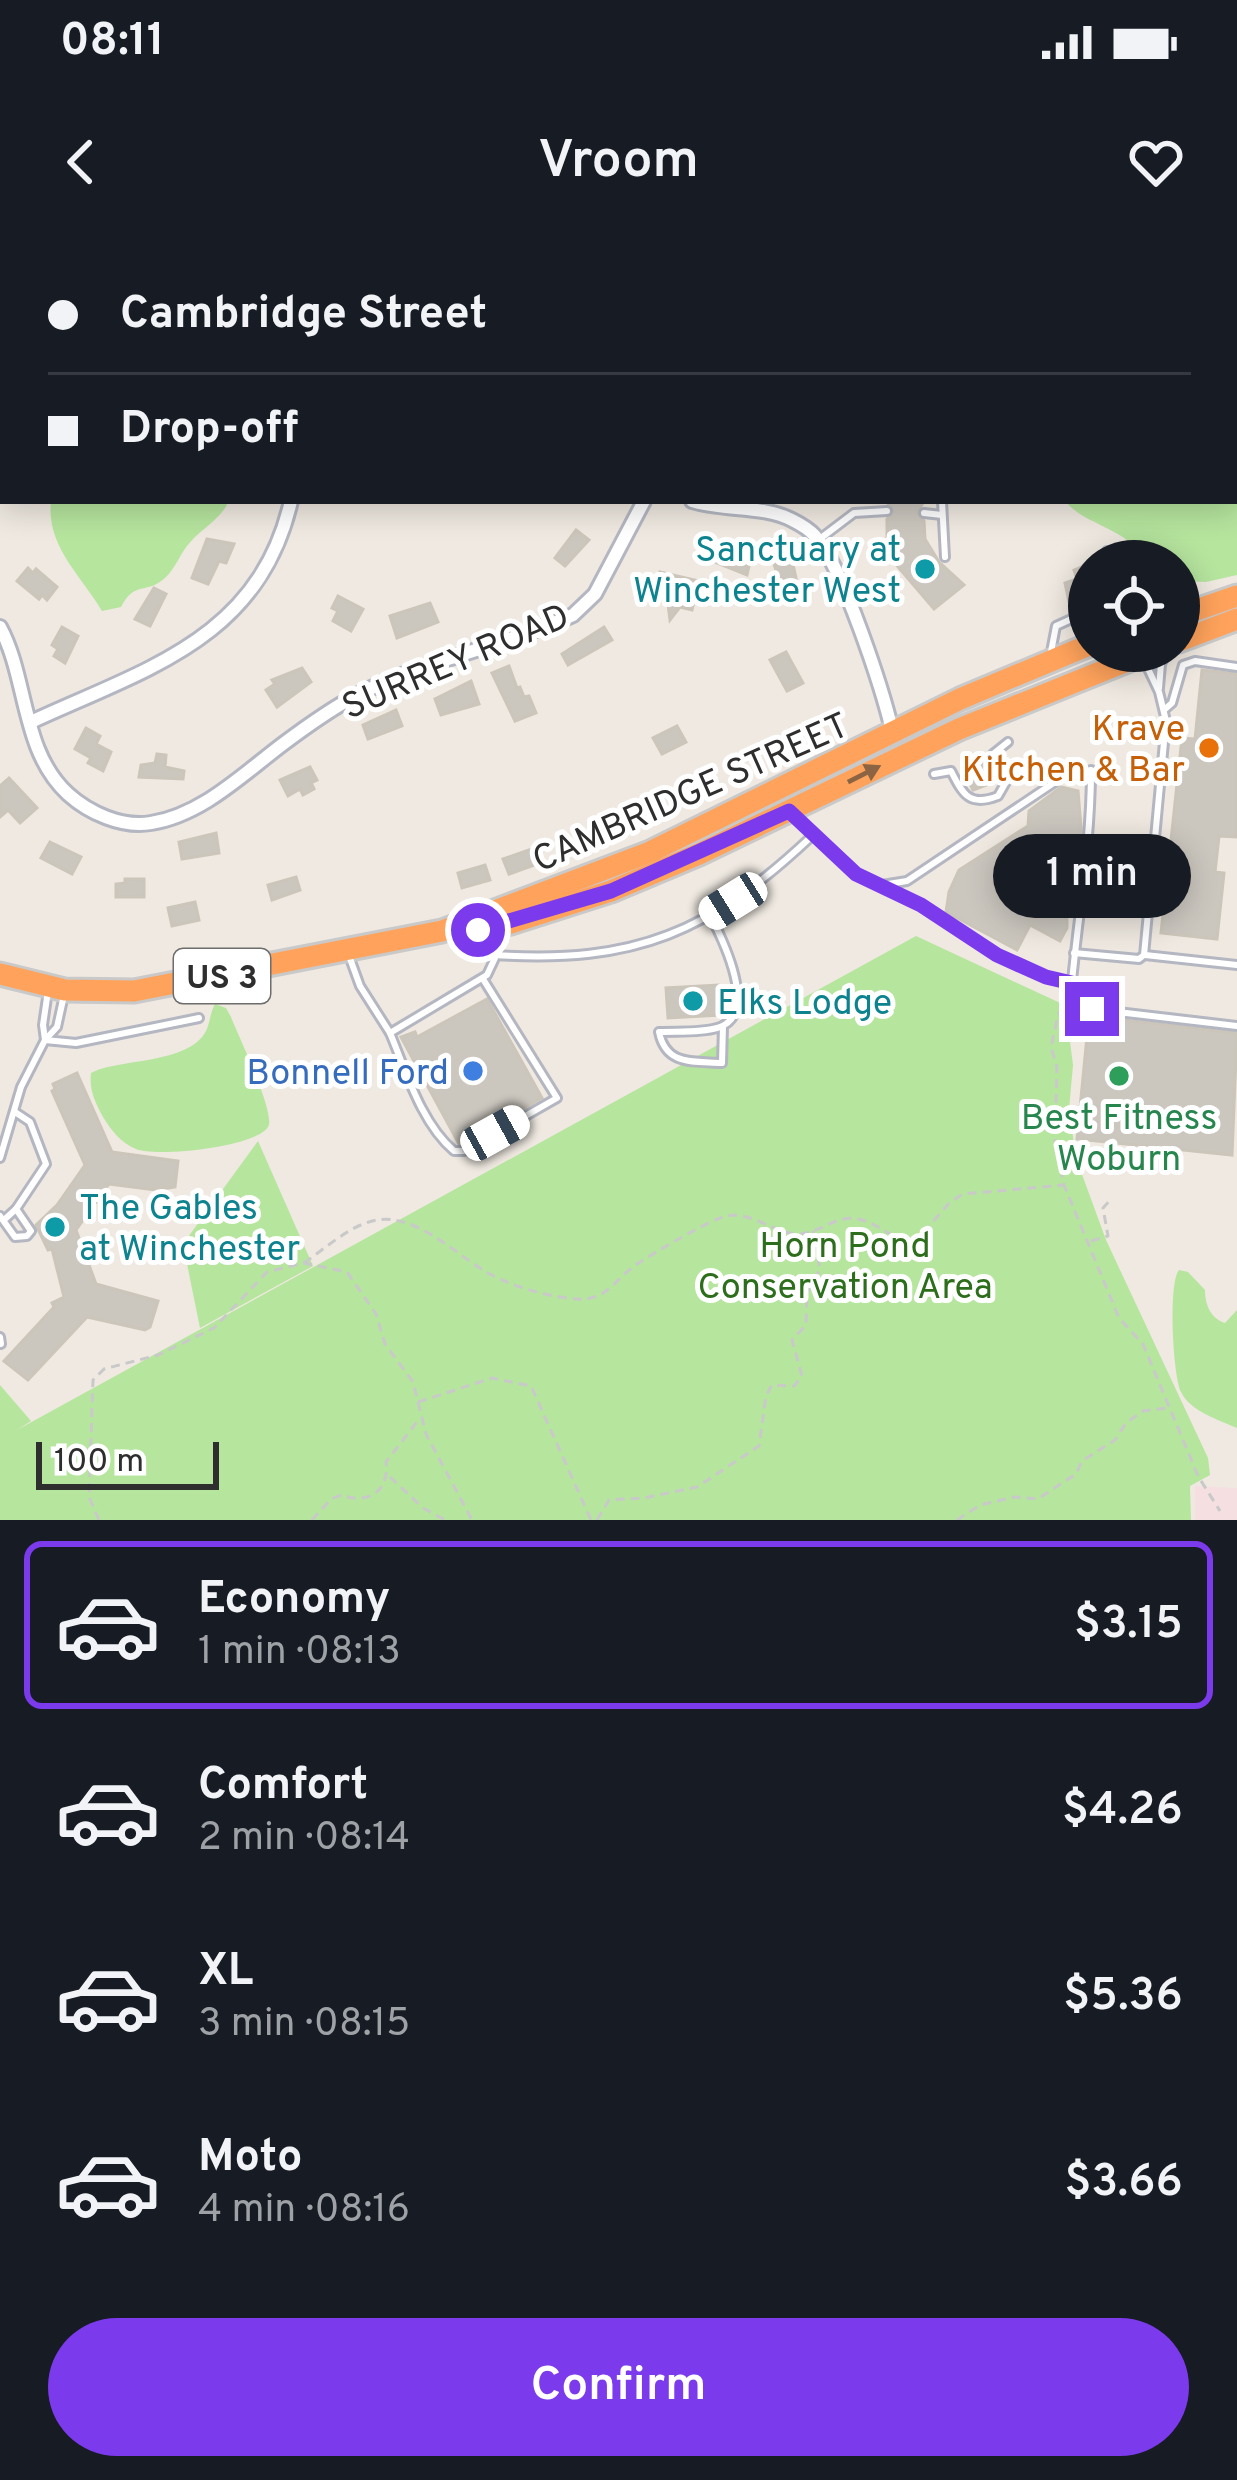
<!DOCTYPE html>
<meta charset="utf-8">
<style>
body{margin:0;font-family:Overpass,sans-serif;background:#20242c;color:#f1f3f6;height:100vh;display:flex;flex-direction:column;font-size:45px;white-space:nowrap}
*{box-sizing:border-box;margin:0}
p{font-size:39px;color:#9ea1a6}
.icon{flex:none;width:66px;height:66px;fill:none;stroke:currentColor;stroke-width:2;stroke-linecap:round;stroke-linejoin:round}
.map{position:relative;height:1280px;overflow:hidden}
.sheet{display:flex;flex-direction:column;background:#171b24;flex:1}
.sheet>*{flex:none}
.hud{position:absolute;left:0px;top:0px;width:1239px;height:264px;box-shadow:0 6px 30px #0003;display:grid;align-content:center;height:264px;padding:0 48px;background:#171b24}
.controls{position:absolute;left:1068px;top:300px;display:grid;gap:24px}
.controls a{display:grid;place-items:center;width:132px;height:132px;border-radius:50%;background:#171b24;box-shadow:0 6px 30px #0003;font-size:60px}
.scale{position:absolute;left:36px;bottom:30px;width:183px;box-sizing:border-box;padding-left:12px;border:6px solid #2e2e2e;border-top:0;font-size:33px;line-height:42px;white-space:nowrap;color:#2e2e2e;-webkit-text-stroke:9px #fff;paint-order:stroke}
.end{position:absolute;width:54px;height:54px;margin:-27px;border:15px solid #7c3aed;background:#fff;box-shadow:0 0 0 6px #fff}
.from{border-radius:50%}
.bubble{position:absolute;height:84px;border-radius:42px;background:#171b24;box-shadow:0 6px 30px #0003;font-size:39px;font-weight:600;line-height:84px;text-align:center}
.car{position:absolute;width:36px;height:72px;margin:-36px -18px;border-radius:15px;box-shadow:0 0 9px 3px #0007;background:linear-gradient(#fff 24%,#345 0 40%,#fff 0 76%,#345 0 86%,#fff 0)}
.hud b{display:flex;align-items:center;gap:42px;height:114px;font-size:45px}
.hud b+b{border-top:3px solid #363941}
.hud i{width:30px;height:30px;background:#f1f3f6}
ul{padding:21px 0 0;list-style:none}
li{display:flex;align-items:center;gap:36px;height:168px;margin:0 24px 18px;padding:0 24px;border:6px solid transparent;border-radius:18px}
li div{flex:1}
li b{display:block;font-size:45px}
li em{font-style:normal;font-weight:600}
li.selected{border-color:#7c3aed}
li>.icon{width:108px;height:108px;stroke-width:1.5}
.button{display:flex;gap:24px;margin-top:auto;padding:24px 48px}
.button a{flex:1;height:138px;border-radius:72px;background:#7c3aed;color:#fff;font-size:48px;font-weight:600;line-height:138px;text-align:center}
.status{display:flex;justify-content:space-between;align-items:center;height:84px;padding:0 60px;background:#171b24;direction:ltr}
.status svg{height:33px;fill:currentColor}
header{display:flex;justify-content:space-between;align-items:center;height:156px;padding:0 48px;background:#171b24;font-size:54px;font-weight:600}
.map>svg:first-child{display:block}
.medical{fill:#f5dfe0}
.green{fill:#b6e59e}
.building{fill:#cbc7bf;stroke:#cbc5ba;stroke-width:3}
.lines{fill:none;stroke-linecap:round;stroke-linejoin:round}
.lane-casing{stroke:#b4b7c1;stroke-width:12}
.street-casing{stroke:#b4b7c1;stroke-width:18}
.highway-casing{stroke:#c9c9c9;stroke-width:27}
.path{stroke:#c9c9c9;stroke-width:3;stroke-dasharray:9 6;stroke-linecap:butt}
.lane{stroke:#fff;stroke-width:6}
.street{stroke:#fff;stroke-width:12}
.highway{stroke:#ffa35c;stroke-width:21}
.oneway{fill:#8c6343}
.route{stroke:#7c3aed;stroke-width:15}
.culture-dot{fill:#0f9aa8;stroke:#fff;stroke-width:4.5}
.food-dot{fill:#e8710a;stroke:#fff;stroke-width:4.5}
.shop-dot{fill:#3f7fe0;stroke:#fff;stroke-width:4.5}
.leisure-dot{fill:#2e9e5b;stroke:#fff;stroke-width:4.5}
.labels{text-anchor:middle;stroke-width:10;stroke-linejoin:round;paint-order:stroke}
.shield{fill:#fff;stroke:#6d6d6d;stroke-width:3}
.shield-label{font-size:33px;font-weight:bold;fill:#2e2e2e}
.culture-label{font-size:36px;fill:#0d838f;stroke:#fff;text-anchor:start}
.street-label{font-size:36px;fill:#2e2e2e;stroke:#fff}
.food-label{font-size:36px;fill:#c56008;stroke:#fff;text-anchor:end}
.shop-label{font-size:36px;fill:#366cbe;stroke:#fff;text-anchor:end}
.leisure-label{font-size:36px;fill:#27864d;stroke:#fff}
.park-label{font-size:36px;fill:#2c6e1b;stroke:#fff}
</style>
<div class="status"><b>08:11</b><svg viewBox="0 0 49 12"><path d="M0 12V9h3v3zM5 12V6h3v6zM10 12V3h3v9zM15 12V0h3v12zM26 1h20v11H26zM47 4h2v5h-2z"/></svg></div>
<header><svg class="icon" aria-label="back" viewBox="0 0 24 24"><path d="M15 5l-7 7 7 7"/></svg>Vroom<svg class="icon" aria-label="heart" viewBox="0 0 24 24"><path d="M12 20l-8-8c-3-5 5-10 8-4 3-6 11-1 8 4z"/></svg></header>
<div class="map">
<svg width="1237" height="1280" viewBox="0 0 1237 1280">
<rect width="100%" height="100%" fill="#efe9e1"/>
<path class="medical" d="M 1195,1246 L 1237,1248 L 1237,1280 L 1195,1280 Z"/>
<g class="green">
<path d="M 1237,122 L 1237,335 L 1206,342 L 1179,341 L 1179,321 L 1149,321 C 1121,285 1086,286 1065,261 L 1236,261 Z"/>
<path d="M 51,261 L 225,261 L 227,265 C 217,282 198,291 187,306 C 179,316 175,329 165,338 C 146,355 135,340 121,367 L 102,371 C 80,334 46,306 51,261 Z"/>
<path d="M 916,696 L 1071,768 L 1068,786 L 1073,825 L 1069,869 L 1076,918 L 1106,1000 L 1208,1218 L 1210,1235 L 1190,1246 L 1191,1280 L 0,1280 L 0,1145 L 31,1181 L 17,1190 Z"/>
<path d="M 215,764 L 226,768 L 231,777 C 239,797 272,866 269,884 C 266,906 156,918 136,909 C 121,903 111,890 103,877 C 95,862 89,850 91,833 C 119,818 188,825 206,791 C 210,783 210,773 215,764 Z"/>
<path d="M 258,901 L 313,1026 L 200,1088 L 183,1004 Z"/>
<path d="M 1179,1030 L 1188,1032 L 1205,1050 C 1205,1064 1210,1078 1225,1083 L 1237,1070 L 1237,1188 C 1219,1180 1190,1171 1181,1152 C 1173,1135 1168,1043 1179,1030 Z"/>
</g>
<g class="building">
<path d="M 886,261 L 924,261 L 917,273 L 924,281 L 925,299 L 939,322 L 964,345 L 934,369 L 887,314 L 887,279 L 894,272 Z"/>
<path d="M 576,290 L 589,300 L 565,326 L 555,318 Z"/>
<path d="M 207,299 L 234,304 L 226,323 L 219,321 L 208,344 L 192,338 Z"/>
<path d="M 708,302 L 751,317 L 747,335 L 702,317 Z"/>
<path d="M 792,320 L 800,356 L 785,360 L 774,324 Z"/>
<path d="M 1089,324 L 1089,364 L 1071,371 L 1065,343 L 1077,339 L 1074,330 Z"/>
<path d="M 28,328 L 33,333 L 36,329 L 57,347 L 47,360 L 42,355 L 39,359 L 17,341 Z"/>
<path d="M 660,332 L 699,341 L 692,370 L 680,367 L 670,380 L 668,364 L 655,361 Z"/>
<path d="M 154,348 L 166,354 L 150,386 L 135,379 Z"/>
<path d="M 338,356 L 363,369 L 351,391 L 333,381 L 338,371 L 332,368 Z"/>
<path d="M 430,363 L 438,382 L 397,398 L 390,376 Z"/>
<path d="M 62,387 L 78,396 L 65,423 L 54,416 L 58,409 L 52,405 Z"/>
<path d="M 604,387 L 612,400 L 568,425 L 562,414 Z"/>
<path d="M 786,412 L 803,443 L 787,451 L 770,420 Z"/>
<path d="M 509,426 L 517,448 L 520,447 L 524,457 L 529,456 L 536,473 L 515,481 L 492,433 Z"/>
<path d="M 302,428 L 311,442 L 277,467 L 266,450 L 275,444 L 272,440 Z"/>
<path d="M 1202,430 L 1237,434 L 1237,597 L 1219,596 L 1215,632 L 1224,633 L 1217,699 L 1161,693 L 1182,498 L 1195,499 Z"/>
<path d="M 471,441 L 479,464 L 441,475 L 435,459 Z"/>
<path d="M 396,470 L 402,486 L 368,499 L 363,485 Z"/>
<path d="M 677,486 L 686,502 L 662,514 L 653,498 Z"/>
<path d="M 86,488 L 100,496 L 96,504 L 111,512 L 103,531 L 88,523 L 91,518 L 75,509 Z"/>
<path d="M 157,514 L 166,515 L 165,527 L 184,531 L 183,539 L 139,537 L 141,525 L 155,523 Z"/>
<path d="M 978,516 L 980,519 L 986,517 L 997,541 L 973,550 L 962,527 Z"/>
<path d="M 310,527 L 317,540 L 311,543 L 314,549 L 303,555 L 300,549 L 288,556 L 280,540 Z"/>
<path d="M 9,538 L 37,568 L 20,583 L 8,570 L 0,577 L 0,546 Z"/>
<path d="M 1061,547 L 1078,551 L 1081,587 L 1081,594 L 1066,604 L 1067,688 L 1060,701 L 1030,685 L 1017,710 L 946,672 L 949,652 L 959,630 L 1028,586 L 1029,571 Z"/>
<path d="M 658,555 L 665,570 L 601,596 L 594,581 Z"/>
<path d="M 216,593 L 219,613 L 182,619 L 179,602 Z"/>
<path d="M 50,602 L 81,617 L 72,634 L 41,618 Z"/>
<path d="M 532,609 L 537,624 L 509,634 L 503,619 Z"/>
<path d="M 485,625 L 490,640 L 462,648 L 458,633 Z"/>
<path d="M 296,637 L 300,650 L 272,660 L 268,645 Z"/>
<path d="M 125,639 L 144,639 L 144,657 L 116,657 L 116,644 L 125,643 Z"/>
<path d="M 195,662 L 199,680 L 172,686 L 168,668 Z"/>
<path d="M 718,745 L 720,775 L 668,778 L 666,748 Z"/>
<path d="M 487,759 L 542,858 L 459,904 L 401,797 L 415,792 L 417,797 Z"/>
<path d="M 1089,776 L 1237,793 L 1232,915 L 1077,899 Z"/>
<path d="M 77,833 L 112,912 L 178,921 L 175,947 L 156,950 L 109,944 L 76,990 L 96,1044 L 158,1061 L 150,1087 L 145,1090 L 87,1077 L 28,1140 L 4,1121 L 54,1067 L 52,1063 L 64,1057 L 52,1009 L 48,1010 L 36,985 L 57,965 L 85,925 L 52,851 L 55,849 L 53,844 Z"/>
</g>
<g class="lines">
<defs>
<g id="lane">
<path d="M 332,0 L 378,3"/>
<path d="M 603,0 L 614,3"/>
<path d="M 787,0 L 789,3"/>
<path d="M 395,3 L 419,0"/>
<path d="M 802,3 L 806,0"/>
<path d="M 942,261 L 945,317"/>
<path d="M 924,273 L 942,275"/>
<path d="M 821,298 L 854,273 L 887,271"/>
<path d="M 1107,311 L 1110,321"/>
<path d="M 1050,417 L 1056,386 L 1089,371"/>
<path d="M 1159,448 L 1161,424 L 1168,411"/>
<path d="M 1165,469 L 1172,463 L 1183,425 L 1195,421 L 1237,427"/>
<path d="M 934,534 L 951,531 C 963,555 970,567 998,556 L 1006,542 L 993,514 L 1008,502"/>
<path d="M 793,575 L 856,634 L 921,666 L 997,715 L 1046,737 L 1076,744 L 1092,769 L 1237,786"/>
<path d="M 882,645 L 907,641 L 1061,538 L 1091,530 C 1091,601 1079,670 1072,741"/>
<path d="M 710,675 C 722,698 761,776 717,788 C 700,793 677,791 659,792 C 666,826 693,821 722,823 L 723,786"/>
<path d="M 348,713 L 360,746 L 390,793 L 487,735 L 495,718 L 488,691"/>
<path d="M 1074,713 L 1139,719 L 1144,715 L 1166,481 L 1159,452 L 1143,418"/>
<path d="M 495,715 C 636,724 710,692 812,596"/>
<path d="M 1145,715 L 1237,725"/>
<path d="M 48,751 L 43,785 L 45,800 L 57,787 L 64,755"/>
<path d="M 390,793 C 406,831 421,883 454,911 L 464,911 L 557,858 L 483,739"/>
<path d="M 15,872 L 30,882 L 46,924 L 16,969"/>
<path d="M 0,918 L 21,847 L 45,800 L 76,803 L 199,778"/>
<path d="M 0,976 L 15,997 L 27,996 L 31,991 L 16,969 L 5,979"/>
<path d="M 0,1097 L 1,1104"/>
</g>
<g id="street">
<path d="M 0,133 L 3,136"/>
<path d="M 692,261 C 724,271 763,265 792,280 C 800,284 809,289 815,296 C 843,327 883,451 893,494"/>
<path d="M 0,387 C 28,439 21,511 68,554 C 89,573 122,588 151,583 C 202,575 243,534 283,504 C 307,486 332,468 359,454 C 426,420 504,406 573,375 L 595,354 L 644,261"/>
<path d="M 31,482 C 145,429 259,400 291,261"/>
</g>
<g id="highway">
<path d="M 1179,376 L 1237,356"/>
<path d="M 1179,401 L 1237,379"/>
<path d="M 467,691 L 511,683 L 611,651 L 699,614 L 959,489 L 1152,411"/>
<path d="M 0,734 L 65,750 L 134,751 L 442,691 L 650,612 L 960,459 L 1089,405"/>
</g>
</defs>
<use href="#lane" class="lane-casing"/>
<use href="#street" class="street-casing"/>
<use href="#highway" class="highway-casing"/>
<g class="path">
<path d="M 1072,755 L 1058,775 L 1051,807 L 1057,827 L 1055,901 L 1064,945 L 1119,1078 L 1143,1104 L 1198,1236 L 1220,1271"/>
<path d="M 1091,1001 L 1108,996 L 1103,968 L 1111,959"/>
<path d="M 304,1023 C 323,1010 345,990 366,983 C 410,966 453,1013 488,1033 C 513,1047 549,1057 577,1059 C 607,1061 615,1039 637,1024 C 654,1013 709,980 726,976 C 751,971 772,992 796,994 C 818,995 836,974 858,979 C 880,983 893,1002 916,1001 L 950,962 L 963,954 L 1064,945"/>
<path d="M 418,1162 L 492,1138 L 531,1146 L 591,1280"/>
<path d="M 390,1237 L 423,1268 L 445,1280"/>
<path d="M 99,1280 L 89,1257 L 93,1140 L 104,1129 L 158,1115 L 214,1088 L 267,1032 L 304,1023 L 347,1032 L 376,1074 L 385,1104 L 413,1142 L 426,1194 L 472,1280"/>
<path d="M 312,1280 L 331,1259 L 341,1255 C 368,1265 390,1251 386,1222 L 420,1178"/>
<path d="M 597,1280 L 609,1260 L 644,1258 L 697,1247 L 759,1206 L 766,1156 L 772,1145 L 794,1146 L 802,1136 L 792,1100 L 806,1085 L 807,1053 L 820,1029 L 813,991"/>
<path d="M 957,1280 L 980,1265 L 1014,1257 L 1038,1259 L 1076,1234 L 1082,1221 L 1115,1200 L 1126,1183 L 1143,1171 L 1167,1168"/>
</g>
<use href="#lane" class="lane"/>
<use href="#street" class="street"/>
<use href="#highway" class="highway"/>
</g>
<defs><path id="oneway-solid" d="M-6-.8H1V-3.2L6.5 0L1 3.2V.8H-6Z" transform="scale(3)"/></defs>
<use class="oneway" href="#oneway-solid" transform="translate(864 534) rotate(-27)"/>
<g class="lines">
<path class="route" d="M 478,690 L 611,651 L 789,571 L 856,634 L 921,665 L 997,715 L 1046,737 L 1076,744 L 1092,769"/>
</g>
<g class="culture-dot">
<circle cx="925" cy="329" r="12"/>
<circle cx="693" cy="761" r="12"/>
<circle cx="55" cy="987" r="12"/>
</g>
<circle class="food-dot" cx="1209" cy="508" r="12"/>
<circle class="shop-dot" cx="473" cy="831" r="12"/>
<circle class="leisure-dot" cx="1119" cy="836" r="12"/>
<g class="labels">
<rect class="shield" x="174" y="709" width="96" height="54" rx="9"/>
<g class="shield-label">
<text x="222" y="748">US 3</text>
</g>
<g class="culture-label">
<text x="901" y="321" text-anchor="end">Sanctuary at<tspan x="901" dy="41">Winchester West</tspan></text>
<text x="717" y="774">Elks Lodge</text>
<text x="79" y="979">The Gables<tspan x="79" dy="41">at Winchester</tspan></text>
</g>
<g class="street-label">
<text transform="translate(455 420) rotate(-23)" y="13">SURREY ROAD</text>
<text transform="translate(690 551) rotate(-24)" y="13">CAMBRIDGE STREET</text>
</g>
<g class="food-label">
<text x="1185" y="500">Krave<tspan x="1185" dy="41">Kitchen &amp; Bar</tspan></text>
</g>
<g class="shop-label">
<text x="449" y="844">Bonnell Ford</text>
</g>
<g class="leisure-label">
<text x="1119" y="889">Best Fitness<tspan x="1119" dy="41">Woburn</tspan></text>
</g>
<g class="park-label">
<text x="845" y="1017">Horn Pond<tspan x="845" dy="41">Conservation Area</tspan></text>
</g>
</g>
</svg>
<div class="controls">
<a><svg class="icon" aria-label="locate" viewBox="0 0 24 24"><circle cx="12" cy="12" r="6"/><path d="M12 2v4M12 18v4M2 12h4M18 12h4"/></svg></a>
</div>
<div class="scale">100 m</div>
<i class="end from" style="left:478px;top:690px"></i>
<i class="end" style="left:1092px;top:769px"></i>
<div class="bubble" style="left:993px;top:594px;width:198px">1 min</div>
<i class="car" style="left:733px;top:661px;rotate:238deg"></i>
<i class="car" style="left:495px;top:893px;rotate:61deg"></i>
<div class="hud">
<b><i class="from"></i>Cambridge Street</b>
<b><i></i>Drop-off</b>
</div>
</div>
<section class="sheet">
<ul>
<li class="selected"><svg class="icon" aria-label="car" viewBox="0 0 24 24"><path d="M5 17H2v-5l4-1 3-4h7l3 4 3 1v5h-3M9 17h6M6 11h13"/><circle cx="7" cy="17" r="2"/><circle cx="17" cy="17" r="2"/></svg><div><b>Economy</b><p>1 min · 08:13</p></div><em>$3.15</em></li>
<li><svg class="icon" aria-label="car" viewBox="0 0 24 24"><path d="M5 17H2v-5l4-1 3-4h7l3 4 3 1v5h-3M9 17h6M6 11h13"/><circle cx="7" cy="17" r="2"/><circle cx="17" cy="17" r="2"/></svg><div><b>Comfort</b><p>2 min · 08:14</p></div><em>$4.26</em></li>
<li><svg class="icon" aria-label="car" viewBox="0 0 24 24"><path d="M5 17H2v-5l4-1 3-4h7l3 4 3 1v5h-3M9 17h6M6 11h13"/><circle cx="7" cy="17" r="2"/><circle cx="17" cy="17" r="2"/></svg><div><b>XL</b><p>3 min · 08:15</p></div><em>$5.36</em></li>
<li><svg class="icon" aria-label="car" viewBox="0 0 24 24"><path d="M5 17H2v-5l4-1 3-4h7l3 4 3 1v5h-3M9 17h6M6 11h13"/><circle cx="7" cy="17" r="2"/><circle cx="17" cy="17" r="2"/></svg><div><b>Moto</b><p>4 min · 08:16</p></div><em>$3.66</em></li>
</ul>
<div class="button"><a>Confirm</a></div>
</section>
